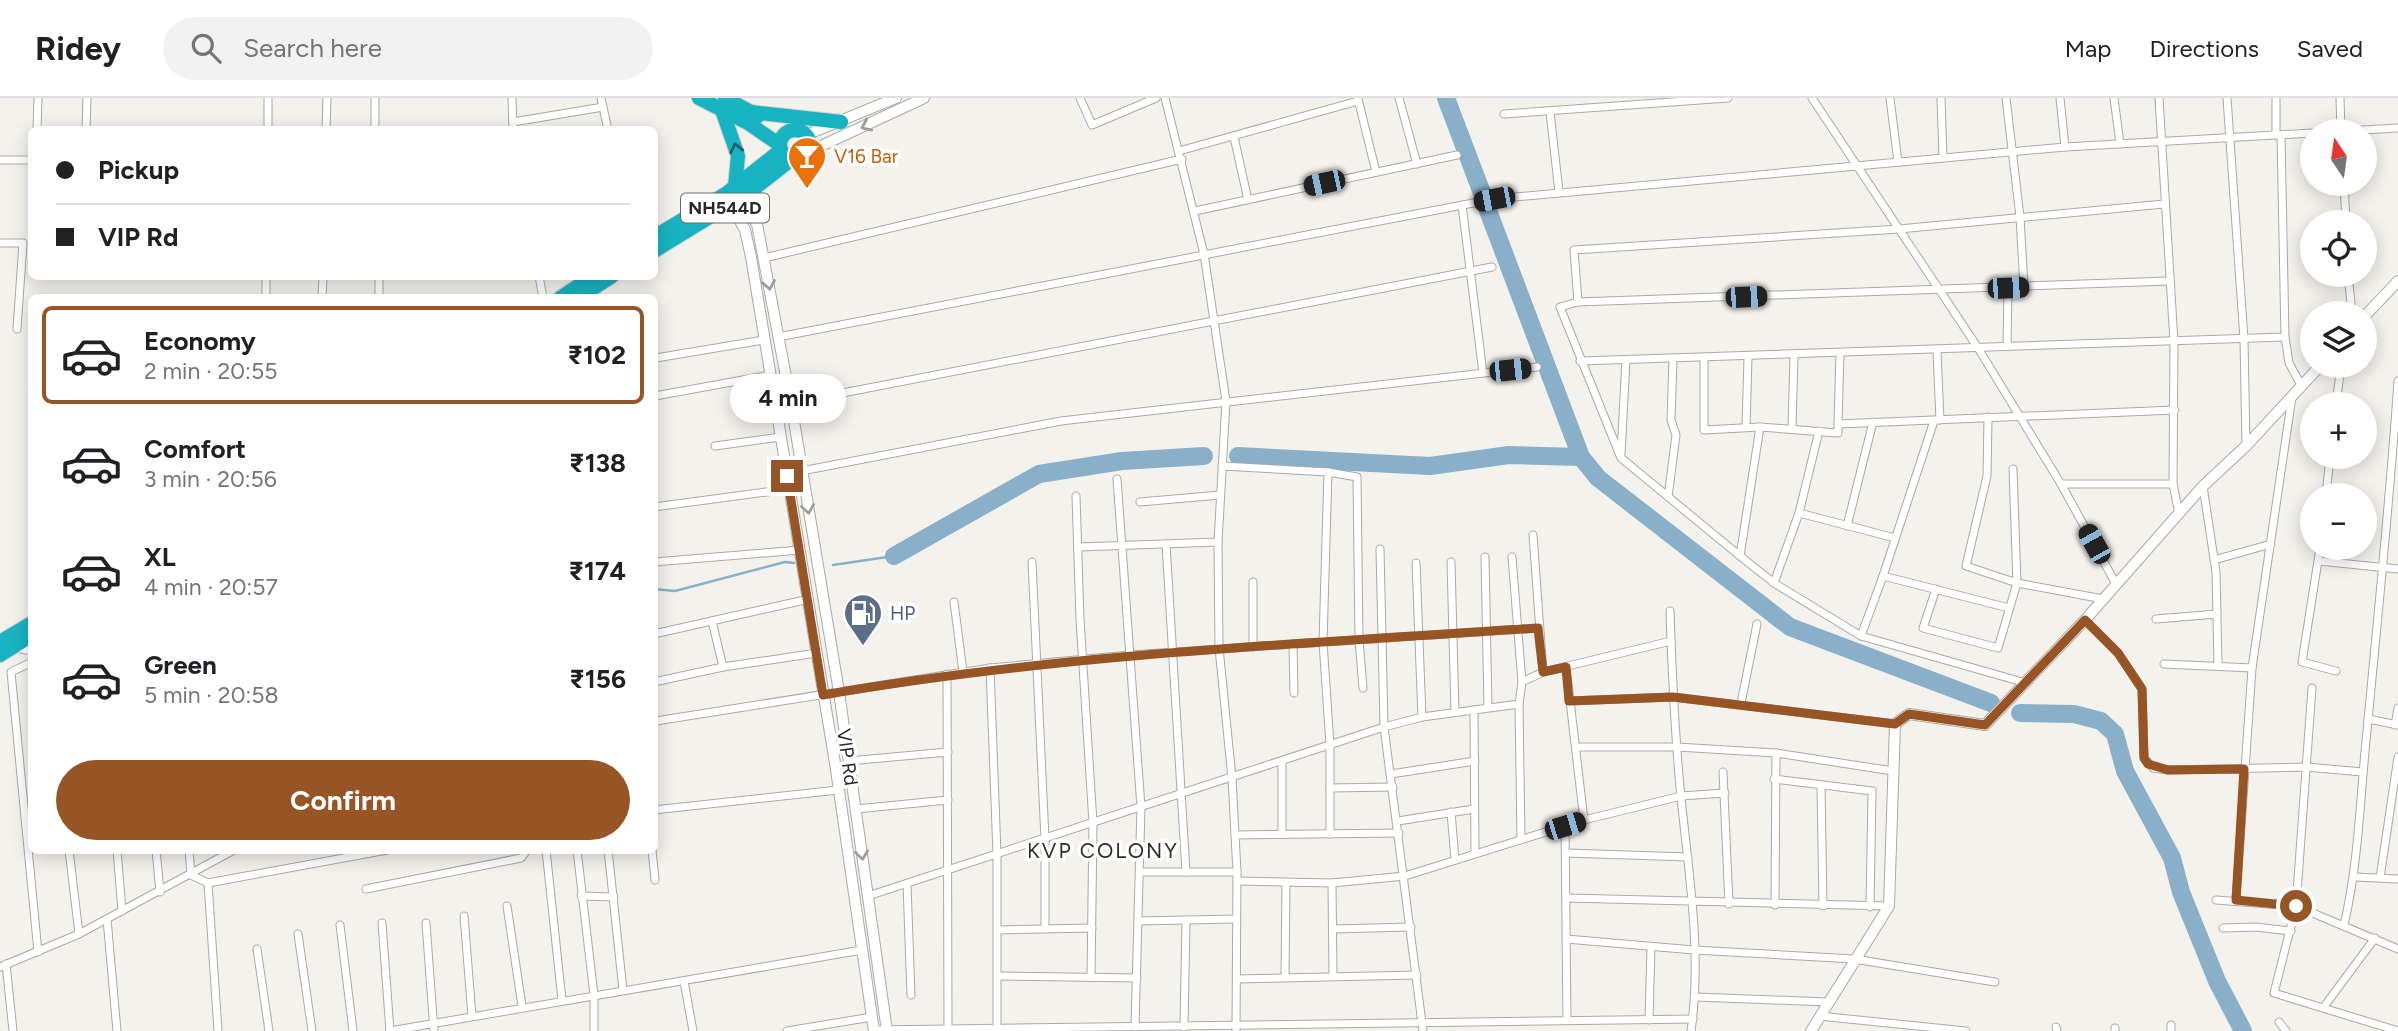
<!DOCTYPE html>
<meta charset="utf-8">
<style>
body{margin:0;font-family:Figtree,sans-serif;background:#f2f2f2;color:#202124;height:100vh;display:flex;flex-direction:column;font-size:26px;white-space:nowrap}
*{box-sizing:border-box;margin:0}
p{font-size:23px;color:#757577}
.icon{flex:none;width:38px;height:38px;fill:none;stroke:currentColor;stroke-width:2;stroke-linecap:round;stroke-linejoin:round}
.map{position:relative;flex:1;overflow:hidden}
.sheet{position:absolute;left:28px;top:196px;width:630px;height:560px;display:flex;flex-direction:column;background:#fff;border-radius:10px;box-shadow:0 4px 18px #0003}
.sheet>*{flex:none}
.guide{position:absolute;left:28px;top:28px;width:630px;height:154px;border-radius:10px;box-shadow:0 4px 18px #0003;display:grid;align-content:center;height:154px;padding:0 28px;background:#fff}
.needle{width:46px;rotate:347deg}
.fabs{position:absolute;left:2300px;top:21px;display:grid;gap:14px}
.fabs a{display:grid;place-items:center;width:77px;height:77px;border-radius:50%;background:#fff;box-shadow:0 4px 18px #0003;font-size:35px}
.end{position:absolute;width:32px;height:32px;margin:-16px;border:9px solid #975424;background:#fff;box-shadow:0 0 0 4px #fff}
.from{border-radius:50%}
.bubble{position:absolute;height:49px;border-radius:24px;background:#fff;box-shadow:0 4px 18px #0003;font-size:23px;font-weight:700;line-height:49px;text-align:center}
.car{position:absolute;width:21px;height:42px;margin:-21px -10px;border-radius:9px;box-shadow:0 0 5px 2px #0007;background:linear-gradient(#222 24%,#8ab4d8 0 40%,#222 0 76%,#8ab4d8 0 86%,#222 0)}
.guide b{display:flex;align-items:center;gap:24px;height:66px;font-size:26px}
.guide b+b{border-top:2px solid #e0e0e0}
.guide i{width:18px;height:18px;background:#202124}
ul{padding:12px 0 0;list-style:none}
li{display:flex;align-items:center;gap:21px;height:98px;margin:0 14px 10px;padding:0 14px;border:4px solid transparent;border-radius:10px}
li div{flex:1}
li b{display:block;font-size:26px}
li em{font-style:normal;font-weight:700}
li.selected{border-color:#975424}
li>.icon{width:63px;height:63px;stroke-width:1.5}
.action{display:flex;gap:14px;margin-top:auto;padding:14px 28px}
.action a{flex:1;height:80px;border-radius:42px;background:#975424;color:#fff;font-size:28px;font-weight:700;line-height:80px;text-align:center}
header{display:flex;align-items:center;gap:42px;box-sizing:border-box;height:98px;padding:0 35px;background:#fff;border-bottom:2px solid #e0e0e0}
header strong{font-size:33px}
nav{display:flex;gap:38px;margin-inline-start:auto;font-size:24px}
.search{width:490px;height:63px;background:#f2f2f2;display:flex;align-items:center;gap:18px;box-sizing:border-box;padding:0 24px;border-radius:38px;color:#757577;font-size:26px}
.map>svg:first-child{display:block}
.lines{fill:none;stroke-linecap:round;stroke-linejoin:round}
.stream{stroke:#89afc9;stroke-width:2.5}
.river{stroke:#89afc9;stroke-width:18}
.street-casing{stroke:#aba9a5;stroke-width:9}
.secondary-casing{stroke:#aba9a5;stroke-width:12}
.highway-casing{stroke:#d0d0cf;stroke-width:16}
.street{stroke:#fff;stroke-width:7}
.secondary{stroke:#fff;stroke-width:10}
.highway{stroke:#18b3c2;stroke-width:14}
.oneway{stroke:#9f9e9d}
.oneway2{stroke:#226064}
.route{stroke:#975424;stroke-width:9}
.labels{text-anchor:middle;stroke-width:7;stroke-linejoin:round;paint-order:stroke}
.shield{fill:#fff;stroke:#696867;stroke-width:2}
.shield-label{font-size:18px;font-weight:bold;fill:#292826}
.food-label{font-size:19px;fill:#c56008;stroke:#fff;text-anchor:start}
.service-label{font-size:19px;fill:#4e5e75;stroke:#fff;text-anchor:start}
.street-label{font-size:19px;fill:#292826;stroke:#fff}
.neighbourhood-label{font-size:21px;letter-spacing:2px;fill:#302e2b;stroke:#fff}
</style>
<header>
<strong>Ridey</strong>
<div class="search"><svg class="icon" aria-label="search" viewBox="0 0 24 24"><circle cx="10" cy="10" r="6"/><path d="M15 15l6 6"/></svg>Search here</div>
<nav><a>Map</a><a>Directions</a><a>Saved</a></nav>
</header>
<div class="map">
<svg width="2398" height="933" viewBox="0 0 2398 933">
<rect width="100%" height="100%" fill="#f4f2ed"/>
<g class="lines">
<g class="stream">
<path d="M 833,467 L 894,458"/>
<path d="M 654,491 L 675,493 L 785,464 L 794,465"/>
</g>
<g class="river">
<path d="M 1446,0 L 1482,95"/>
<path d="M 1487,110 L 1581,359 L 1598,380 L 1790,529 L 1991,605"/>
<path d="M 1238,358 L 1430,368 L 1509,357 L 1581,359"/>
<path d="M 894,458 L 1039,376 L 1122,363 L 1204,358"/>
<path d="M 2020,615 L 2074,616 L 2101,623 L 2115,636 L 2125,673 L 2172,760 L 2181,794 L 2217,883 L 2243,933"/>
</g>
<defs>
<g id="street">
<path d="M 375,0 L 375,32"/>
<path d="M 512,0 L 513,32"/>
<path d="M 601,0 L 608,32"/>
<path d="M 1080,0 L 1092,27 L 1156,0"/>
<path d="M 1165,0 L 1204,156 L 1226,303 L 1218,444 L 1219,550 L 1232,680 L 1237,774 L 1236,933"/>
<path d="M 1399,0 L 1417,66"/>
<path d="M 1812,0 L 1978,250 L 2061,386 L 2116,486"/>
<path d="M 1890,0 L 1898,64"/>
<path d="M 1941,0 L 1943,60"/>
<path d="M 2006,0 L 2020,119 L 2024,189"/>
<path d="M 2060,0 L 2065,49"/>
<path d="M 2114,0 L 2120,46"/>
<path d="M 2159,0 L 2174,244 L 2173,386 L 2179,416"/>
<path d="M 2227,0 L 2244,241 L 2246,348"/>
<path d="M 2340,0 L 2341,33"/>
<path d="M 1358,1 L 1376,74"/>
<path d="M 1550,14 L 1559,94"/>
<path d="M 1504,16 L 1728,0"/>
<path d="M 513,24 L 603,9"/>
<path d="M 37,32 L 38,0"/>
<path d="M 86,32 L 87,0"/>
<path d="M 268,32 L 268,0"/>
<path d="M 326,32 L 327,0"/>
<path d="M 2345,33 L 2398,30"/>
<path d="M 2276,37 L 2276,0"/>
<path d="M 1234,39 L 1248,102"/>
<path d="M 1179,53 L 1358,3"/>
<path d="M 1,62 L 32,62"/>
<path d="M 2344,86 L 2346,124"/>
<path d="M 1462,107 L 1483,275"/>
<path d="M 1195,113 L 1457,57"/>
<path d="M 0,145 L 23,145 L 17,231"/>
<path d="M 764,160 L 1182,61"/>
<path d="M 2348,177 L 2352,215"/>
<path d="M 379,178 L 379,200"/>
<path d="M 539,178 L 543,200"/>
<path d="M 266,200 L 266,178"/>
<path d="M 322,200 L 323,178"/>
<path d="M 1578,204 L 1574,152 L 1899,131 L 2164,106"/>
<path d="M 778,239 L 1494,101 L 2065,49 L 2312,35"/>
<path d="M 2285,239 L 2289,265 L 2301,287"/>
<path d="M 2007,248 L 2008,190"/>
<path d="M 1937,253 L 1940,322"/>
<path d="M 1840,256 L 1838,326 L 2175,312"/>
<path d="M 656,260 L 764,242"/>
<path d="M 1704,261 L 1704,332 L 1760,329 L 1838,335 L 1838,326"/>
<path d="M 1580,263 L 2285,239 L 2281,37"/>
<path d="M 655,298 L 770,277"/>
<path d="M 791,305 L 1492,169"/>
<path d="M 2336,306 L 2341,268"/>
<path d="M 1988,319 L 1987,378 L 1966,468 L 2017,485 L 2103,501"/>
<path d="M 1934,323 L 1883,478 L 2009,510"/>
<path d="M 1746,329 L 1748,259"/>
<path d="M 1792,330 L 1794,258"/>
<path d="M 715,348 L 780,339"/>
<path d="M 1621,356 L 1626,262"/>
<path d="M 1222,368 L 1328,374 L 1357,379 L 1359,542 L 1363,590"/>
<path d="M 1328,374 L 1323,544 L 1330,647 L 1330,736"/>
<path d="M 786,376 L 1061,323 L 1537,269"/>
<path d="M 1117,381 L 1141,709 L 1135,929"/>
<path d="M 2061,386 L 2173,386"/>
<path d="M 2203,388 L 2216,474 L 2218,567"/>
<path d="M 2326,397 L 2330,359"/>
<path d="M 1076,398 L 1080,521 L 1093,725 L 1091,879"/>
<path d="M 1668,399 L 1676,337 L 1671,322 L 1673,262"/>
<path d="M 1140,404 L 1220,397"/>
<path d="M 654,409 L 789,391"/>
<path d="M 1799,415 L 1895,440"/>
<path d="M 1847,428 L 1873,324"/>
<path d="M 1533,437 L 1543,574"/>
<path d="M 1166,446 L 1186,774"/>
<path d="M 1079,449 L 1218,444"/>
<path d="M 2320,450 L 2302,564 L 2336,573"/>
<path d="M 1380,451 L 1384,629 L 1423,933"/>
<path d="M 1740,458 L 1760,329"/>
<path d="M 1485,459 L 1488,609"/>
<path d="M 1512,459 L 1522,584 L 1519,606 L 1521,742"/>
<path d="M 2214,462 L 2271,446"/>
<path d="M 2319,463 L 2398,471"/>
<path d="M 654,464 L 800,452"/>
<path d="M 1032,464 L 1045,741 L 1045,831"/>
<path d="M 1451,464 L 1455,614"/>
<path d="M 1416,465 L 1422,619"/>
<path d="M 1253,484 L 1253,549"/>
<path d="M 1774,485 L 1799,415 L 1819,333"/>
<path d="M 1936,491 L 1923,530 L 1998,550 L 2017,485 L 2013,371"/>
<path d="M 954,504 L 963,574"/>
<path d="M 1670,513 C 1672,576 1675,638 1681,700 C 1689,777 1702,856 1691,933"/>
<path d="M 2156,521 L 2217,516"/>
<path d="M 2085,522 L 2118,555 L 2142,591 L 2144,660 L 2153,670 L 2167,672 L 2306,669 L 2363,674"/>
<path d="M 712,523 L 723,569"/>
<path d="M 654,536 L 809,501"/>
<path d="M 1861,538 L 1883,478"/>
<path d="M 1293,546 L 1294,595"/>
<path d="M 15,550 L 32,553"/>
<path d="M 32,564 L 11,574 L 38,854"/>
<path d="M 2164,566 L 2252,570"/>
<path d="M 1566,569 L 1584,722"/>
<path d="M 990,570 L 997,756 L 997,933"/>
<path d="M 947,576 L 948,932"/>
<path d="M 654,584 L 723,569 L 817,555"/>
<path d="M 1522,584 L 1543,574 L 1671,543"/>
<path d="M 2026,585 L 1861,538 L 1774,485 L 1740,458 L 1621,360 L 1560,209 L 1578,204 L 2169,183"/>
<path d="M 2312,590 L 2296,808 L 2274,895 L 2398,933"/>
<path d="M 1569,603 L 1673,599 L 1895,626"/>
<path d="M 1741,605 L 1757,526"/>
<path d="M 1474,612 L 1475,756"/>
<path d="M 2368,621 L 2398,627"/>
<path d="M 656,623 L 990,570 L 1130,557 L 1538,530"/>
<path d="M 2395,627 L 2398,610"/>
<path d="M 1576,649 L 1677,649 L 1776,655 L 1893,673"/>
<path d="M 848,663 L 948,654"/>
<path d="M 1723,674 L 1729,806"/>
<path d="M 1391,676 L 1475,663"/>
<path d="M 1774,681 L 1872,693 L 1870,809"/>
<path d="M 1821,687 L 1823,808"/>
<path d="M 1330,690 L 1393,689"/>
<path d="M 856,711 L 948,702"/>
<path d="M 654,712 L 838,692"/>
<path d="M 1451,714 L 1455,762"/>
<path d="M 1398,723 L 1474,711"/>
<path d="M 1565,728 L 1567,922"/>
<path d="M 1282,736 L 1282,663"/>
<path d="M 1235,737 L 1399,735"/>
<path d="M 69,752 L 79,836"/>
<path d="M 117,752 L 122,813"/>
<path d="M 156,752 L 160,794"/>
<path d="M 189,752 L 191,777 L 208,785 L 387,752"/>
<path d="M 546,752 L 562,902"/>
<path d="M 577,752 L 594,897 L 594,933"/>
<path d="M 608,752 L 623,892"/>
<path d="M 652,752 L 655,782"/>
<path d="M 1566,755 L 1688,759"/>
<path d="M 1141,774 L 1237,774"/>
<path d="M 2355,779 L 2398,781"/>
<path d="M 2380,780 L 2398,659"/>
<path d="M 1237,783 L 1332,785 L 1405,778 L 1584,722 L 1681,698 L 1725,695"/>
<path d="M 208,785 L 218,933"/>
<path d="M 1332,785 L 1333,878"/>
<path d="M 907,786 L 911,897"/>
<path d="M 366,791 L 521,760 L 527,752"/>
<path d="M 581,798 L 614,799"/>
<path d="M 868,798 L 1384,629 L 1422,619 L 1519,606"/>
<path d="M 1567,800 L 1889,808"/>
<path d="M 2216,802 L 2296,808 L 2398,851"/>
<path d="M 2236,802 L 2252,570 L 2292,299"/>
<path d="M 1775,807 L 1776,655"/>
<path d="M 507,808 L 522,908"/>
<path d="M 464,818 L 472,918"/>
<path d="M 107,821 L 117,933"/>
<path d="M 1138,823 L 1235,821"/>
<path d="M 382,825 L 390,933"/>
<path d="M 426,825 L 434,933"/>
<path d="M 340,827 L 353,933"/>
<path d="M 2344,827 C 2359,763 2360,698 2367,633 C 2378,516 2390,400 2398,283"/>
<path d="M 2223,830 L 2256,829 L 2291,833"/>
<path d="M 1333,831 L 1411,829"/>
<path d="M 998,832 L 1092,830"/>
<path d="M 298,836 L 312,933"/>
<path d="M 1566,841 L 1694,852 L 1854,861 L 1995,884"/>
<path d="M 257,851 L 269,933"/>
<path d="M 6,866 L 13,933"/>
<path d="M 0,869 L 79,836 L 234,752"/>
<path d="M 998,878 L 1137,880"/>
<path d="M 1285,879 L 1286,784"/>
<path d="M 1237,881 L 1417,877"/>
<path d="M 684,883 L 693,933"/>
<path d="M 1696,899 L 1828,904"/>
<path d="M 2323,910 L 2375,840"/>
<path d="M 1819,918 L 1966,933"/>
<path d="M 1649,922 L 1651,849"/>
<path d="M 2279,924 L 2286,933"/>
<path d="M 2171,927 L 2171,933"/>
<path d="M 1184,929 L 1186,822"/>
<path d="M 2056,929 L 2057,933"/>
<path d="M 2115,930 L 2115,933"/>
<path d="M 874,932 L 1693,921"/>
<path d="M 390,933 L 862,852"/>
<path d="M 787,933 L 872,919"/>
</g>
<g id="secondary">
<path d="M 806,37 L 896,0"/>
<path d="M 808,54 L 924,0"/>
<path d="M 736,96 L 757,126 L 791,305 L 839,594 L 887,933"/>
<path d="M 728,101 L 745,132 L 751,159 L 835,665 L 874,933"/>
<path d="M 2364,219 L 2398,183"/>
<path d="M 1811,933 L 1889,808 L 1895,626 L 1909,616 L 1985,627 L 2085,522 L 2203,388 L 2246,348 L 2320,268"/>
</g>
<g id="highway">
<path d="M 699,0 L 748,25 L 780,47"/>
<path d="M 725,0 L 758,18"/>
<path d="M 722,12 L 738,58 L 735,89"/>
<path d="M 750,14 L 841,24"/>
<circle cx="795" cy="47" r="15"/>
<path d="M 654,139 L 727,95 L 781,52"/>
<path d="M 654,153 L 747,96 L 792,61"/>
<path d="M 560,200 L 593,178"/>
<path d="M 578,200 L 612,178"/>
<path d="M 0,544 L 32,525"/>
<path d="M 0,557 L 32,537"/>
</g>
</defs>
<use href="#street" class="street-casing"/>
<use href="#secondary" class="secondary-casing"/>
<use href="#highway" class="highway-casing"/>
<use href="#street" class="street"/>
<use href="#secondary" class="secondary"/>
<use href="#highway" class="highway"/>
</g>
<defs><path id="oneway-chevron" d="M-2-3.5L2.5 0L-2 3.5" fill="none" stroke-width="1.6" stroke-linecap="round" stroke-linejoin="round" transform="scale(1.75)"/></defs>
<g class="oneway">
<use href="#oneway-chevron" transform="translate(866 28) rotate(156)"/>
<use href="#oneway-chevron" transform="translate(769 187) rotate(80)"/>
<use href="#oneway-chevron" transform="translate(808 411) rotate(81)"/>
<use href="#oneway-chevron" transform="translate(862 757) rotate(82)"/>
</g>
<use class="oneway2" href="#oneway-chevron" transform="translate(736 50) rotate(-102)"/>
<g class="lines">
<path class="route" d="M 787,378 L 823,597 C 1059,556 1299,546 1538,530 L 1543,574 L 1566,569 L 1569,603 L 1673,599 L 1895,626 L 1909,616 L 1985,627 L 2085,522 L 2118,555 L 2142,591 L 2144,660 L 2148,666 L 2168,672 L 2244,671 L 2236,802 L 2296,808"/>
</g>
<defs>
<symbol id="bar-pin" viewBox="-11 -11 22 30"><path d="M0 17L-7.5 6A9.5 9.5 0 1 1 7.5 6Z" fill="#e8710a" stroke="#fff"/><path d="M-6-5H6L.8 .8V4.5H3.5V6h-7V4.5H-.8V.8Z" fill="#fff"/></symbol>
<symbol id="fuel-pin" viewBox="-11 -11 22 30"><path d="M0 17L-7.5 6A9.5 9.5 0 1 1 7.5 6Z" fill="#5c6f8a" stroke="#fff"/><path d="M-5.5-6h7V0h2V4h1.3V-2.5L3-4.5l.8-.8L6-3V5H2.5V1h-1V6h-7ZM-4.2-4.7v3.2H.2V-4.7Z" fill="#fff"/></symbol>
</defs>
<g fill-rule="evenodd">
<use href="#bar-pin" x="785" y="36" width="44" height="60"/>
<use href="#fuel-pin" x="841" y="493" width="44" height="60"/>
</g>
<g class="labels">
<rect class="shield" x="681" y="95.5" width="88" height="29" rx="5"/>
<g class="shield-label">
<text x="725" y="116">NH544D</text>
</g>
<g class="food-label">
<text x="834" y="65">V16 Bar</text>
</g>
<g class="service-label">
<text x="890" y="522">HP</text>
</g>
<g class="street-label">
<text transform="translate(848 659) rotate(82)" y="7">VIP Rd</text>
</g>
<g class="neighbourhood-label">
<text x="1103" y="760">KVP COLONY</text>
</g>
</g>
</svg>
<div class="fabs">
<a><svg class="needle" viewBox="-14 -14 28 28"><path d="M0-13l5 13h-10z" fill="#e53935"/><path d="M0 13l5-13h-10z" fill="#757577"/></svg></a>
<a><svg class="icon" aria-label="locate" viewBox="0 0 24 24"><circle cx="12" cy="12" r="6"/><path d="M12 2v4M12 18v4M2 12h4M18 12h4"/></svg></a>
<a><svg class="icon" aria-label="layers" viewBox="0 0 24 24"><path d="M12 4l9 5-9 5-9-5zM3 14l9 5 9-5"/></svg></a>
<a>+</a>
<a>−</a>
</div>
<i class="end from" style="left:2296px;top:808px"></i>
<i class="end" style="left:787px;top:378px"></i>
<div class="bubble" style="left:730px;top:276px;width:116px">4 min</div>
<i class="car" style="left:1324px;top:85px;rotate:258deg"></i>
<i class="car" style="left:1494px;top:101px;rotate:259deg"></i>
<i class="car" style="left:2008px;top:190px;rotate:88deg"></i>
<i class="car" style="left:1746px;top:199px;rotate:88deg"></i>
<i class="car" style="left:1510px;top:272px;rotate:84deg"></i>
<i class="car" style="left:2094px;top:446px;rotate:331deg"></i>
<i class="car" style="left:1565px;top:728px;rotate:73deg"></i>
<div class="guide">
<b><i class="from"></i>Pickup</b>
<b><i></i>VIP Rd</b>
</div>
<section class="sheet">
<ul>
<li class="selected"><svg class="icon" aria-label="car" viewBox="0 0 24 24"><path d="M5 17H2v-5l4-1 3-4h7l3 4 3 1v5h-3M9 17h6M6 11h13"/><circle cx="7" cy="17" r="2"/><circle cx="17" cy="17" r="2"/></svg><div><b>Economy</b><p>2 min · 20:55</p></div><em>₹102</em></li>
<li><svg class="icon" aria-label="car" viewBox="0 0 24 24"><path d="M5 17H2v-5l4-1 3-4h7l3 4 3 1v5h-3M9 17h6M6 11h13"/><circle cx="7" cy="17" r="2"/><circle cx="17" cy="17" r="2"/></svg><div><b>Comfort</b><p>3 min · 20:56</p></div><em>₹138</em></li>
<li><svg class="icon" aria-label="car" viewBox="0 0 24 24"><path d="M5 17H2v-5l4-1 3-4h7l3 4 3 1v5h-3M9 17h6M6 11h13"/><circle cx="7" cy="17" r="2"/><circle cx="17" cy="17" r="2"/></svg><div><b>XL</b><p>4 min · 20:57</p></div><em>₹174</em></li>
<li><svg class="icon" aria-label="car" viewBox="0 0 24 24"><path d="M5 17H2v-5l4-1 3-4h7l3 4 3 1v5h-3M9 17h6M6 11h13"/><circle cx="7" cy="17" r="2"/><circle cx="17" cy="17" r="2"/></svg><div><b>Green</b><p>5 min · 20:58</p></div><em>₹156</em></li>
</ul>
<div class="action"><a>Confirm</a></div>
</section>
</div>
